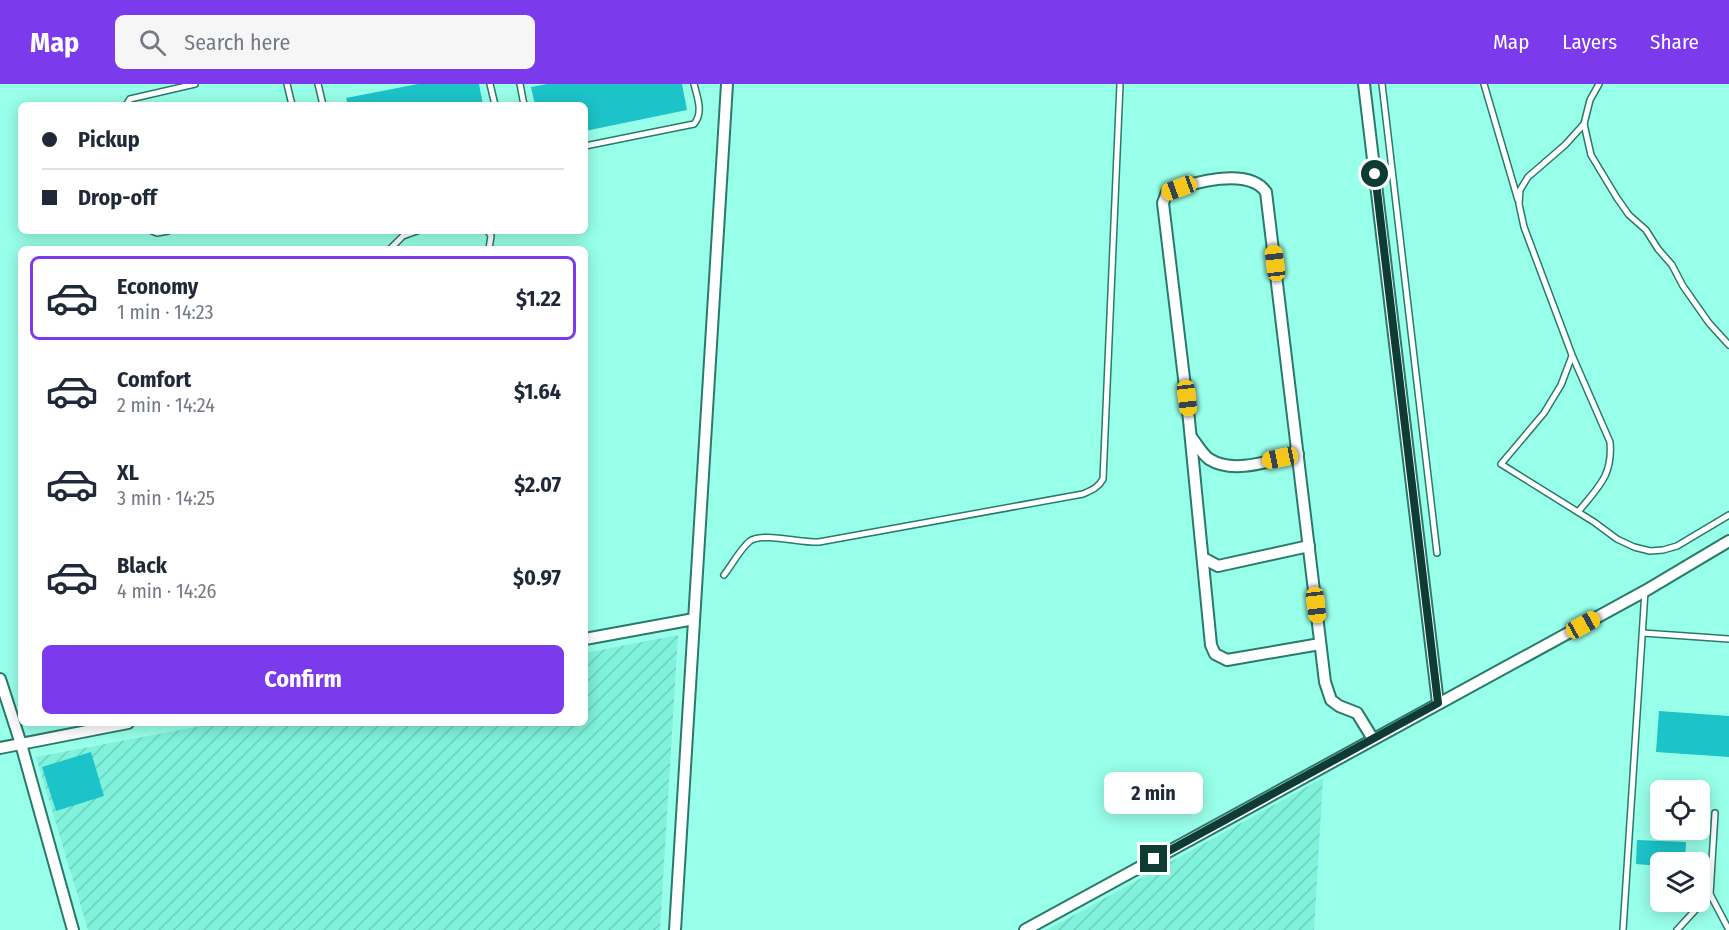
<!DOCTYPE html>
<meta charset="utf-8">
<style>
body{margin:0;font-family:"Fira Sans Condensed",sans-serif;background:#f6f6f7;color:#1f2937;height:100vh;display:flex;flex-direction:column;font-size:22px;white-space:nowrap}
*{box-sizing:border-box;margin:0}
p{font-size:20px;color:#747a83}
.icon{flex:none;width:33px;height:33px;fill:none;stroke:currentColor;stroke-width:2;stroke-linecap:round;stroke-linejoin:round}
.map{position:relative;flex:1;overflow:hidden}
.sheet{position:absolute;left:18px;top:162px;width:570px;height:480px;display:flex;flex-direction:column;background:#fff;border-radius:9px;box-shadow:0 3px 15px #0003}
.sheet>*{flex:none}
.top-card{position:absolute;left:18px;top:18px;width:570px;height:132px;border-radius:9px;box-shadow:0 3px 15px #0003;display:grid;align-content:center;height:132px;padding:0 24px;background:#fff}
.controls{position:absolute;left:1650px;top:696px;display:grid;gap:12px}
.controls a{display:grid;place-items:center;width:60px;height:60px;border-radius:9px;background:#fff;box-shadow:0 3px 15px #0003;font-size:30px}
.end{position:absolute;width:27px;height:27px;margin:-14px;border:8px solid #0e3c34;background:#fff;box-shadow:0 0 0 3px #fff}
.from{border-radius:50%}
.bubble{position:absolute;height:42px;border-radius:9px;background:#fff;box-shadow:0 3px 15px #0003;font-size:20px;font-weight:700;line-height:42px;text-align:center}
.car{position:absolute;width:18px;height:36px;margin:-18px -9px;border-radius:8px;box-shadow:0 0 4px 2px #0007;background:linear-gradient(#f5c518 24%,#345 0 40%,#f5c518 0 76%,#345 0 86%,#f5c518 0)}
.top-card b{display:flex;align-items:center;gap:21px;height:57px;font-size:22px}
.top-card b+b{border-top:2px solid #e0e1e3}
.top-card i{width:15px;height:15px;background:#1f2937}
ul{padding:10px 0 0;list-style:none}
li{display:flex;align-items:center;gap:18px;height:84px;margin:0 12px 9px;padding:0 12px;border:3px solid transparent;border-radius:9px}
li div{flex:1}
li b{display:block;font-size:22px}
li em{font-style:normal;font-weight:700}
li.active{border-color:#7c3aed}
li>.icon{width:54px;height:54px;stroke-width:1.5}
.action{display:flex;gap:12px;margin-top:auto;padding:12px 24px}
.action a{flex:1;height:69px;border-radius:9px;background:#7c3aed;color:#fff;font-size:24px;font-weight:700;line-height:69px;text-align:center}
header{display:flex;align-items:center;gap:36px;box-sizing:border-box;height:84px;padding:0 30px;background:#7c3aed;color:#fff}
header strong{font-size:28px}
nav{display:flex;gap:33px;margin-inline-start:auto;font-size:21px}
.search{width:420px;height:54px;background:#f6f6f7;display:flex;align-items:center;gap:15px;box-sizing:border-box;padding:0 21px;border-radius:9px;color:#747a83;font-size:22px}
.map>svg:first-child{display:block}
.industrial{fill:url(#industrial-furrows)}
.building{fill:#1cc3c9}
.lines{fill:none;stroke-linecap:round;stroke-linejoin:round}
.lane-casing{stroke:#297a6c;stroke-width:8}
.street-casing{stroke:#297a6c;stroke-width:14}
.lane{stroke:#fff;stroke-width:5}
.street{stroke:#fff;stroke-width:10}
.route{stroke:#0e3c34;stroke-width:8}
</style>
<header>
<strong>Map</strong>
<div class="search"><svg class="icon" aria-label="search" viewBox="0 0 24 24"><circle cx="10" cy="10" r="6"/><path d="M15 15l6 6"/></svg>Search here</div>
<nav><a>Map</a><a>Layers</a><a>Share</a></nav>
</header>
<div class="map">
<svg width="1729" height="846" viewBox="0 0 1729 846">
<defs>
<pattern id="industrial-furrows" width="10" height="10" patternUnits="userSpaceOnUse" patternTransform="scale(1.5)"><rect width="10" height="10" fill="#80f1da"/><path d="M-1 1l2-2M0 10L10 0M9 11l2-2" fill="none" stroke="#6dd0bc"/></pattern>
</defs>
<rect width="100%" height="100%" fill="#98ffe9"/>
<g class="industrial">
<path d="M 678,551 L 660,846 L 88,846 L 36,673 L 217,639 L 585,639 L 585,569 Z"/>
<path d="M 1323,694 L 1314,846 L 1047,846 Z"/>
</g>
<g class="building">
<path d="M 418,0 L 479,0 L 483,21 L 348,21 L 346,14 Z"/>
<path d="M 547,0 L 682,0 L 687,26 L 585,47 L 585,21 L 535,21 L 531,3 Z"/>
<path d="M 1659,627 L 1729,632 L 1729,673 L 1656,668 Z"/>
<path d="M 91,668 L 104,712 L 56,727 L 42,683 Z"/>
<path d="M 1637,756 L 1686,758 L 1685,778 L 1660,778 L 1660,782 L 1636,780 Z"/>
</g>
<g class="lines">
<defs>
<g id="lane">
<path d="M 287,0 L 292,21"/>
<path d="M 318,0 L 323,21"/>
<path d="M 490,0 L 495,21"/>
<path d="M 520,0 L 524,21"/>
<path d="M 1382,0 L 1437,469"/>
<path d="M 1484,0 L 1518,116"/>
<path d="M 1599,0 L 1590,16 L 1584,40 L 1591,71 L 1617,114 L 1629,131 L 1646,146 L 1658,165 L 1672,181 L 1683,202 L 1709,239 L 1729,261"/>
<path d="M 126,21 L 130,15 L 195,0"/>
<path d="M 585,62 L 694,40 C 704,28 697,13 694,0"/>
<path d="M 152,147 L 157,149 L 168,147"/>
<path d="M 488,147 L 491,152 L 489,165"/>
<path d="M 390,165 L 403,152 L 417,147"/>
<path d="M 1572,272 L 1561,301 L 1544,329 L 1501,380 L 1594,438 L 1617,455 L 1634,463 L 1650,467 L 1663,466 L 1677,462 L 1729,431"/>
<path d="M 1578,428 C 1598,403 1613,392 1610,358 L 1572,271 L 1524,143 L 1519,120 L 1520,106 L 1528,93 L 1565,61 L 1584,40"/>
<path d="M 724,491 C 732,481 740,465 750,457 C 762,448 801,459 819,458 L 1083,410 C 1092,406 1098,404 1103,395 L 1120,0"/>
<path d="M 1643,549 L 1729,555"/>
<path d="M 1710,810 L 1715,729"/>
<path d="M 1623,846 L 1645,507"/>
<path d="M 1677,846 L 1710,810 L 1729,846"/>
</g>
<g id="street">
<path d="M 1364,0 L 1438,619"/>
<path d="M 1191,353 C 1197,360 1202,370 1209,375 C 1234,391 1272,376 1298,370"/>
<path d="M 1203,474 L 1218,482 L 1309,462"/>
<path d="M 585,555 L 694,535"/>
<path d="M 1320,560 L 1227,576 L 1215,570 L 1211,561 L 1189,336 L 1163,119 L 1167,108 C 1192,99 1248,82 1266,108 L 1325,598 L 1331,616 L 1339,622 L 1357,629 L 1373,655"/>
<path d="M 0,595 L 21,660 L 73,846"/>
<path d="M 0,664 L 128,639"/>
<path d="M 675,846 L 727,0"/>
<path d="M 1025,846 L 1645,507 L 1729,457"/>
</g>
</defs>
<use href="#lane" class="lane-casing"/>
<use href="#street" class="street-casing"/>
<use href="#lane" class="lane"/>
<use href="#street" class="street"/>
</g>
<g class="lines">
<path class="route" d="M 1154,775 L 1438,619 L 1375,90"/>
</g>
</svg>
<div class="controls">
<a><svg class="icon" aria-label="locate" viewBox="0 0 24 24"><circle cx="12" cy="12" r="6"/><path d="M12 2v4M12 18v4M2 12h4M18 12h4"/></svg></a>
<a><svg class="icon" aria-label="layers" viewBox="0 0 24 24"><path d="M12 4l9 5-9 5-9-5zM3 14l9 5 9-5"/></svg></a>
</div>
<i class="end from" style="left:1375px;top:90px"></i>
<i class="end" style="left:1154px;top:775px"></i>
<div class="bubble" style="left:1104px;top:688px;width:99px">2 min</div>
<i class="car" style="left:1179px;top:104px;rotate:250deg"></i>
<i class="car" style="left:1275px;top:179px;rotate:353deg"></i>
<i class="car" style="left:1187px;top:314px;rotate:173deg"></i>
<i class="car" style="left:1280px;top:374px;rotate:258deg"></i>
<i class="car" style="left:1316px;top:521px;rotate:173deg"></i>
<i class="car" style="left:1583px;top:541px;rotate:61deg"></i>
<div class="top-card">
<b><i class="from"></i>Pickup</b>
<b><i></i>Drop-off</b>
</div>
<section class="sheet">
<ul>
<li class="active"><svg class="icon" aria-label="car" viewBox="0 0 24 24"><path d="M5 17H2v-5l4-1 3-4h7l3 4 3 1v5h-3M9 17h6M6 11h13"/><circle cx="7" cy="17" r="2"/><circle cx="17" cy="17" r="2"/></svg><div><b>Economy</b><p>1 min · 14:23</p></div><em>$1.22</em></li>
<li><svg class="icon" aria-label="car" viewBox="0 0 24 24"><path d="M5 17H2v-5l4-1 3-4h7l3 4 3 1v5h-3M9 17h6M6 11h13"/><circle cx="7" cy="17" r="2"/><circle cx="17" cy="17" r="2"/></svg><div><b>Comfort</b><p>2 min · 14:24</p></div><em>$1.64</em></li>
<li><svg class="icon" aria-label="car" viewBox="0 0 24 24"><path d="M5 17H2v-5l4-1 3-4h7l3 4 3 1v5h-3M9 17h6M6 11h13"/><circle cx="7" cy="17" r="2"/><circle cx="17" cy="17" r="2"/></svg><div><b>XL</b><p>3 min · 14:25</p></div><em>$2.07</em></li>
<li><svg class="icon" aria-label="car" viewBox="0 0 24 24"><path d="M5 17H2v-5l4-1 3-4h7l3 4 3 1v5h-3M9 17h6M6 11h13"/><circle cx="7" cy="17" r="2"/><circle cx="17" cy="17" r="2"/></svg><div><b>Black</b><p>4 min · 14:26</p></div><em>$0.97</em></li>
</ul>
<div class="action"><a>Confirm</a></div>
</section>
</div>
